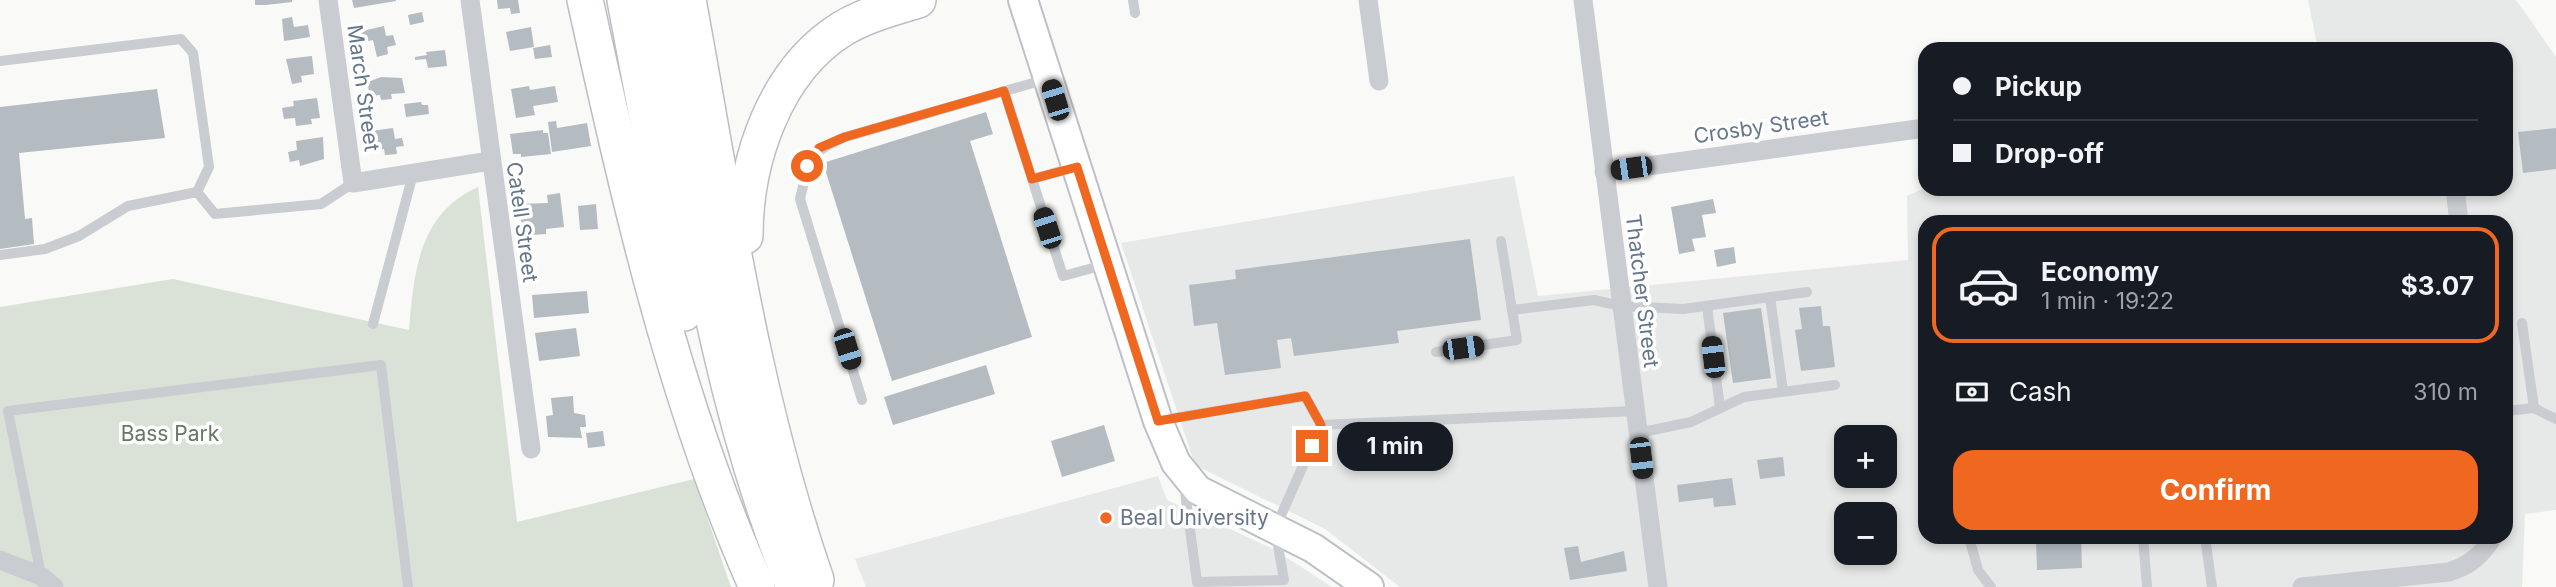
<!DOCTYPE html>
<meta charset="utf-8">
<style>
body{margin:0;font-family:Inter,sans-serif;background:#242831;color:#f1f3f6;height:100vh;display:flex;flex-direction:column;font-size:26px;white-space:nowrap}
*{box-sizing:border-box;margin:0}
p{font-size:23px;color:#9ea1a6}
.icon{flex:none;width:38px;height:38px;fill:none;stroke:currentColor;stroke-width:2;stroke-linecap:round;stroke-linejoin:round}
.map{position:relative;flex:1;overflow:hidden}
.drawer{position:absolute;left:1918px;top:215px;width:595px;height:329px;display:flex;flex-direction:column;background:#171b24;border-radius:21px;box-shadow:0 4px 10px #0003}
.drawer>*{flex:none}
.top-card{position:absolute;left:1918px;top:42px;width:595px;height:154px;border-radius:21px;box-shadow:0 4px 10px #0003;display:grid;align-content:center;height:154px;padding:0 35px;background:#171b24}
.controls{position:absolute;left:1834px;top:425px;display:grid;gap:14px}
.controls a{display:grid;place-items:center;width:63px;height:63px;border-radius:14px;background:#171b24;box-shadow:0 4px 10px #0003;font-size:35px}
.end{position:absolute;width:32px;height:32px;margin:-16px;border:9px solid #f06720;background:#fff;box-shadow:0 0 0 4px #fff}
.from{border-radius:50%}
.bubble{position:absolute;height:49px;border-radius:21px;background:#171b24;box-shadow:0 4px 10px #0003;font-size:23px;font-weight:700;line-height:49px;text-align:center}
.car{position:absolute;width:21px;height:42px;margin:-21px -10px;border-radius:9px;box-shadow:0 0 5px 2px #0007;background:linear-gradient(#222 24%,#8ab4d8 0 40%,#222 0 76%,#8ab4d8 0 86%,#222 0)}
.top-card b{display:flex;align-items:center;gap:24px;height:66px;font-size:26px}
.top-card b+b{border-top:2px solid #363941}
.top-card i{width:18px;height:18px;background:#f1f3f6}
ul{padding:12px 0 0;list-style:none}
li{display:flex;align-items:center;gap:21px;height:116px;margin:0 14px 10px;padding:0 21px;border:4px solid transparent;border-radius:21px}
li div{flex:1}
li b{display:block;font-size:26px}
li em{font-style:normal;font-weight:700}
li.on{border-color:#f06720}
li>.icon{width:63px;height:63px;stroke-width:1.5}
.pay{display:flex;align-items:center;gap:18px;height:77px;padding:0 35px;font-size:26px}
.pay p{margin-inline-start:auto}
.primary-button{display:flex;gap:14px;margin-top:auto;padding:14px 35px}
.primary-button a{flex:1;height:80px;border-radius:21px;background:#f06720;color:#fff;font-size:28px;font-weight:700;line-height:80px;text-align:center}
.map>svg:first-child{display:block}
.built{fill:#e7e8e8;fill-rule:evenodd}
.green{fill:#dae2d7}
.building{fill:#b4bbc1}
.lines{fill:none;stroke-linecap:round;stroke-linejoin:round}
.secondary-casing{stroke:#bdc1c7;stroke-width:32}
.highway-casing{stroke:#bbbec2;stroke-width:38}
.lane{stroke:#c9ccd0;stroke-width:10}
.street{stroke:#c9ccd0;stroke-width:19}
.secondary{stroke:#fff;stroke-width:28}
.highway{stroke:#fff;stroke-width:35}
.route{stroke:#f06720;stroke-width:9}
.poi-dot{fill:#f06720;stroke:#fff;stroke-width:2.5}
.labels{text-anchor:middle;stroke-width:7;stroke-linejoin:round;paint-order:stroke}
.street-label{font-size:21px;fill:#66768a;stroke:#fff}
.park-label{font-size:21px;fill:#647a61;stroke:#fff}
.poi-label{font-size:21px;fill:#66768a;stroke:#fff;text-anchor:start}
</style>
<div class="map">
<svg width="2556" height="587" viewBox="0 0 2556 587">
<rect width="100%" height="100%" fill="#f9f9f7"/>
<g class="built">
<path d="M 2308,0 L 2516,0 L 2556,57 L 2556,510 L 2525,514 L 2522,587 L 1400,587 L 1325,529 L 1195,465 L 1121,243 L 1514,176 L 1538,296 L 1908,260 L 1907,196 L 1925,188 L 2506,189 L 2506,49 L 2318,49 ZM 1925,222 L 2506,222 L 2506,537 L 1925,537 ZM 1846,438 L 1885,438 L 1885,476 L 1846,476 ZM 1846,514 L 1885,514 L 1885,553 L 1846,553 Z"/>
<path d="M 1158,476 L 1167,500 L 1275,550 L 1332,587 L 866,587 L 855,559 Z"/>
</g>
<path class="green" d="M 478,187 L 517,522 L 694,479 L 731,587 L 0,587 L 0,307 L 173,279 L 409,330 C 414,273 418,214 478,187 Z"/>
<g class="building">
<path d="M 255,0 L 292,0 L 292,2 L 266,5 L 255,5 Z"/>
<path d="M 352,0 L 396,0 L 396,1 L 354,8 Z"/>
<path d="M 497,0 L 518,0 L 520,13 L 511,14 L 510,8 L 498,9 Z"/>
<path d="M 422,12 L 424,22 L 410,25 L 408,15 Z"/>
<path d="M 292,17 L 294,27 L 308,25 L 310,37 L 284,41 L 282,19 Z"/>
<path d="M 384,26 L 386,36 L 393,35 L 396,45 L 387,47 L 388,54 L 377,57 L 373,40 L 361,43 L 358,32 Z"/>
<path d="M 531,27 L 534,47 L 510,51 L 506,32 Z"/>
<path d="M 550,45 L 552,57 L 535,59 L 533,48 Z"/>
<path d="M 445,50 L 447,66 L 428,68 L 426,59 L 415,60 L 415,57 L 427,55 L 426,52 Z"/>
<path d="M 312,56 L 314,74 L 301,76 L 302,82 L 292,84 L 286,59 Z"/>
<path d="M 381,77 L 402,78 L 405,93 L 391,94 L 392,99 L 381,100 L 380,95 L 369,96 L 368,82 Z"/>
<path d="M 529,86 L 530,90 L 555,86 L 558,102 L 533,106 L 535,115 L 516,118 L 511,89 Z"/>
<path d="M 157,89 L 165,138 L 19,153 L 25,219 L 32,218 L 34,244 L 0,249 L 0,107 Z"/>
<path d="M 317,98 L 320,118 L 311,119 L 312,124 L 296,126 L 295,118 L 284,119 L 282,108 L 294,106 L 293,101 Z"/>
<path d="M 421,102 L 422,105 L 428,105 L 429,114 L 406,117 L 404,104 Z"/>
<path d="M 986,112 L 993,134 L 970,141 L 1032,337 L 892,381 L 823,163 Z"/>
<path d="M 556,121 L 557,128 L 587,123 L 591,146 L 552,152 L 548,122 Z"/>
<path d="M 393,128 L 395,139 L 402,138 L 404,146 L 396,147 L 397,154 L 385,155 L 384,149 L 368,151 L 366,140 L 369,140 L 371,131 Z"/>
<path d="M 2556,128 L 2556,169 L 2523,173 L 2518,132 Z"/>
<path d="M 543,130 L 543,133 L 548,133 L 551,154 L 521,157 L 521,154 L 513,154 L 510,134 Z"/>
<path d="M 323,137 L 324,159 L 300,166 L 299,160 L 290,162 L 288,152 L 297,150 L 296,141 Z"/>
<path d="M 560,193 L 564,227 L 546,229 L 546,234 L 533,235 L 532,230 L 522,231 L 520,204 L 548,203 L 547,195 Z"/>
<path d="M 1713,199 L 1716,213 L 1702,215 L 1706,237 L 1692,239 L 1695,251 L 1679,254 L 1671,207 Z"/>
<path d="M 596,204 L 598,229 L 580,230 L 578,206 Z"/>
<path d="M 1470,239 L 1481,320 L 1397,331 L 1399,343 L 1294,356 L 1291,338 L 1277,340 L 1281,368 L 1225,375 L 1217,323 L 1194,326 L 1189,285 L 1236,279 L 1235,270 Z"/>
<path d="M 1734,247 L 1736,263 L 1717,267 L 1714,250 Z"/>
<path d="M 587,291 L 589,313 L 534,318 L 532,295 Z"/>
<path d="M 1821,306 L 1823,326 L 1830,326 L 1835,367 L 1801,371 L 1795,330 L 1802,329 L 1799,308 Z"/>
<path d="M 1761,308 L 1771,378 L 1733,383 L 1723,313 Z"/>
<path d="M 576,328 L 580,356 L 539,361 L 535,333 Z"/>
<path d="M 986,365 L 995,394 L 893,425 L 884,397 Z"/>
<path d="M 573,396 L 574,413 L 585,415 L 586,427 L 580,427 L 582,438 L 548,437 L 546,416 L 553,415 L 551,398 Z"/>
<path d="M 1104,425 L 1115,461 L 1062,477 L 1051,441 Z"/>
<path d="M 603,431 L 605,446 L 588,448 L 586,433 Z"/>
<path d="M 1783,457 L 1785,476 L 1760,479 L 1757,460 Z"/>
<path d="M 1732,478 L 1736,505 L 1714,507 L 1713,498 L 1679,502 L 1677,485 Z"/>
<path d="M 2036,537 L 2081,537 L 2082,568 L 2037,570 Z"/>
<path d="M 1578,546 L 1581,562 L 1624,551 L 1627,571 L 1570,580 L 1564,548 Z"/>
</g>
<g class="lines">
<defs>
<path id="secondary" d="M 1023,0 L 1158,421 L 1176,463 L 1198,490 L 1313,548 L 1369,587"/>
<g id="highway">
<path d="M 585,0 C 629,198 674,401 757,587"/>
<path d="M 625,0 L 684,313"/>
<path d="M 655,0 C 691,198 717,400 794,587"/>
<path d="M 688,0 C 724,195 751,393 816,580"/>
<path d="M 745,236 C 745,160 775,71 842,29 C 865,15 892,8 918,0"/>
</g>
</defs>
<use href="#secondary" class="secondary-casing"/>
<use href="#highway" class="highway-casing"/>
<g class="lane">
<path d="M 1133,0 L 1135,13"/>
<path d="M 0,61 L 181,39 L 193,53 L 209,167 L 197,192 L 128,206 L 79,236 L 45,249 L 0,255"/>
<path d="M 1004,91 L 1063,276 L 1104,265"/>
<path d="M 1032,179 L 1075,167"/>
<path d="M 197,192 L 215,214 L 321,204 L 353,183"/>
<path d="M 1501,241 L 1512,310 L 1594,300 L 1621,306 L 1683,309 L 1807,292"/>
<path d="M 1770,297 L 1783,391"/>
<path d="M 1707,306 L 1720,408"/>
<path d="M 373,324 L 413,174"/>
<path d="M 1436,352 L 1517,340 L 1512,310"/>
<path d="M 862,400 L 800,199 C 809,161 808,152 845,137 L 1047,79"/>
<path d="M 2534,408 L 2556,419"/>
<path d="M 2506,411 L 2534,408 L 2522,323"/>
<path d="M 1162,420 L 1305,396 L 1321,425"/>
<path d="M 1638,433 L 1691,422 L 1744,397 L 1835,385"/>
<path d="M 1184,484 L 1197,582 L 1284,580 L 1275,529 L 1321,425 L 1635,411"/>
<path d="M 1969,537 L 1978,570 L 1991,587"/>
<path d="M 2143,537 L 2147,587"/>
<path d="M 2205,537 L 2212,587"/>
<path d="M 41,575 L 8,411 L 381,365 L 408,587"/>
</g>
<g class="street">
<path d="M 328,0 L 353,183 L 490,161"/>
<path d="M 470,0 L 531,449"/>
<path d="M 1368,0 L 1379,81"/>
<path d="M 1583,0 L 1658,587"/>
<path d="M 1604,172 L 1925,128"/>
<path d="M 2455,189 L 2459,222"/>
<path d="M 0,560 L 41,576 L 54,587"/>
<path d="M 2302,587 L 2449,572 C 2470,565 2481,556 2493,537"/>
</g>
<use href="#secondary" class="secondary"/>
<use href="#highway" class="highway"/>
</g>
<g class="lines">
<path class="route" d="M 807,166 L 819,148 L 845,137 L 1004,91 L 1032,179 L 1077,167 L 1158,421 L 1305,396 L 1321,425 L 1312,446"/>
</g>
<circle class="poi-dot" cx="1106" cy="518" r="7"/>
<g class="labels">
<g class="street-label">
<text transform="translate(363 88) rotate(82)" y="7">March Street</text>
<text transform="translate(1761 127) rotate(-8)" y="7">Crosby Street</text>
<text transform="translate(522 222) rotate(82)" y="7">Catell Street</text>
<text transform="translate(1642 291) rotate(83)" y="7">Thatcher Street</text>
</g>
<g class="park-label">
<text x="170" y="441">Bass Park</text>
</g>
<g class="poi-label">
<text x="1120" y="525">Beal University</text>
</g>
</g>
</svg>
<div class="controls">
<a>+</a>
<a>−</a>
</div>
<i class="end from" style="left:807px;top:166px"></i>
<i class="end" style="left:1312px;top:446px"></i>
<div class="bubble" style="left:1337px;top:422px;width:116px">1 min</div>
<i class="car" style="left:1055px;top:100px;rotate:343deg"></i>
<i class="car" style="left:1631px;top:168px;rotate:262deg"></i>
<i class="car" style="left:1047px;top:228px;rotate:342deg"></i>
<i class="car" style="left:1463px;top:348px;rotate:82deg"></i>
<i class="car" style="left:847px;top:349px;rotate:163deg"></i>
<i class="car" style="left:1713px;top:357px;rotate:353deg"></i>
<i class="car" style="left:1641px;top:458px;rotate:173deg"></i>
<div class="top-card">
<b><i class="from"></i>Pickup</b>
<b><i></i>Drop-off</b>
</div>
<section class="drawer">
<ul>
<li class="on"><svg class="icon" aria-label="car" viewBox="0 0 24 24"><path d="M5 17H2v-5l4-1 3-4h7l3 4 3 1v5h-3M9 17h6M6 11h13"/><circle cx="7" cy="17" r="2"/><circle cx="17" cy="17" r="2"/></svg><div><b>Economy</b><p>1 min · 19:22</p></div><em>$3.07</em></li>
</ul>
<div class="pay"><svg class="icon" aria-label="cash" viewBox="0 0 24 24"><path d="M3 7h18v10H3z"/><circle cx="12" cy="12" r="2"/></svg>Cash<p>310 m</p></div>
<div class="primary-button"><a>Confirm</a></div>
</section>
</div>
